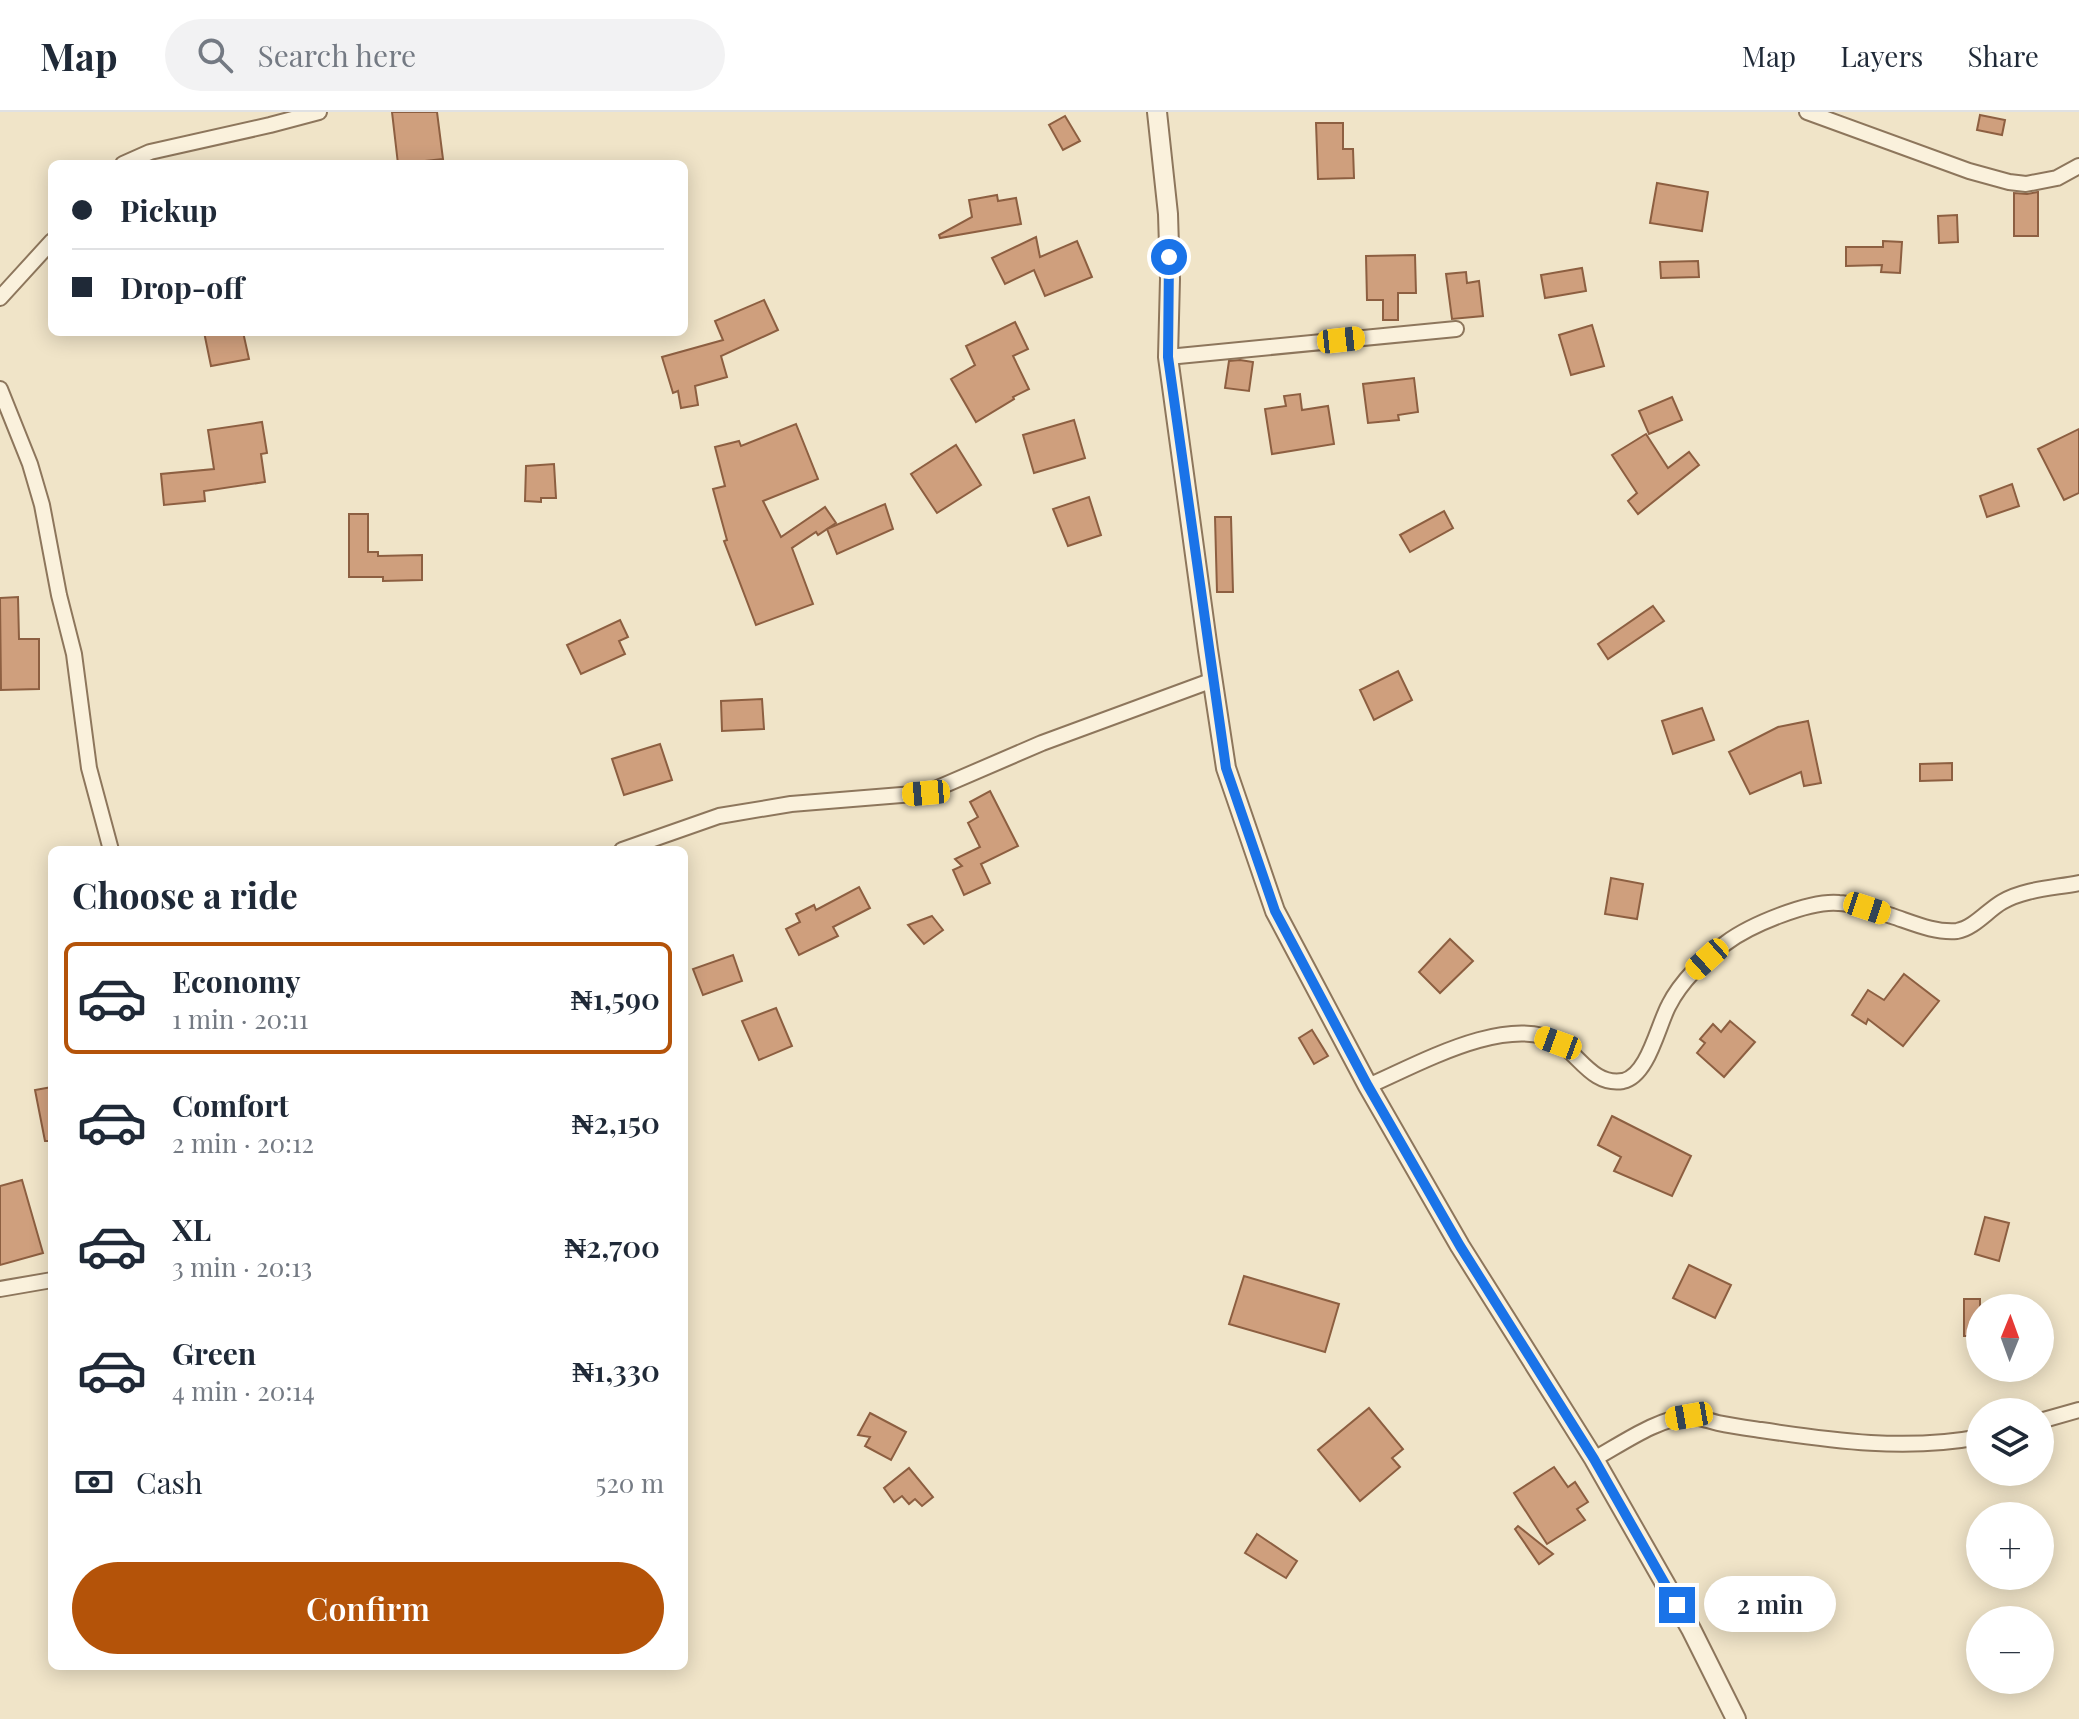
<!DOCTYPE html>
<meta charset="utf-8">
<style>
body{margin:0;font-family:"Playfair Display",serif;background:#f2f2f3;color:#1f2937;height:100vh;display:flex;flex-direction:column;font-size:30px;white-space:nowrap}
*{box-sizing:border-box;margin:0}
p{font-size:26px;color:#747a83}
.icon{flex:none;width:44px;height:44px;fill:none;stroke:currentColor;stroke-width:2;stroke-linecap:round;stroke-linejoin:round}
.map{position:relative;flex:1;overflow:hidden}
.drawer{position:absolute;left:48px;top:734px;width:640px;height:824px;display:flex;flex-direction:column;background:#fff;border-radius:12px;box-shadow:0 4px 20px #0003}
.drawer>*{flex:none}
.hud{position:absolute;left:48px;top:48px;width:640px;height:176px;border-radius:12px;box-shadow:0 4px 20px #0003;display:grid;align-content:center;height:176px;padding:0 24px;background:#fff}
.needle{width:52px;rotate:1deg}
.controls{position:absolute;left:1966px;top:1182px;display:grid;gap:16px}
.controls a{display:grid;place-items:center;width:88px;height:88px;border-radius:50%;background:#fff;box-shadow:0 4px 20px #0003;font-size:40px}
.end{position:absolute;width:36px;height:36px;margin:-18px;border:10px solid #1a73e8;background:#fff;box-shadow:0 0 0 4px #fff}
.from{border-radius:50%}
.bubble{position:absolute;height:56px;border-radius:28px;background:#fff;box-shadow:0 4px 20px #0003;font-size:26px;font-weight:600;line-height:56px;text-align:center}
.car{position:absolute;width:24px;height:48px;margin:-24px -12px;border-radius:10px;box-shadow:0 0 6px 2px #0007;background:linear-gradient(#f5c518 24%,#345 0 40%,#f5c518 0 76%,#345 0 86%,#f5c518 0)}
.hud b{display:flex;align-items:center;gap:28px;height:76px;font-size:30px}
.hud b+b{border-top:2px solid #e0e1e3}
.hud i{width:20px;height:20px;background:#1f2937}
ul{padding:0;list-style:none}
li{display:flex;align-items:center;gap:24px;height:112px;margin:0 16px 12px;padding:0 8px;border:4px solid transparent;border-radius:12px}
li div{flex:1}
li b{display:block;font-size:30px}
li em{font-style:normal;font-weight:600}
li.current{border-color:#b45309}
li>.icon{width:72px;height:72px;stroke-width:1.5}
h2{padding:0 24px;font-size:36px;line-height:96px}
.pay{display:flex;align-items:center;gap:20px;height:88px;padding:0 24px;font-size:30px}
.pay p{margin-inline-start:auto}
.action{display:flex;gap:16px;margin-top:auto;padding:16px 24px}
.action a{flex:1;height:92px;border-radius:48px;background:#b45309;color:#fff;font-size:32px;font-weight:600;line-height:92px;text-align:center}
header{display:flex;align-items:center;gap:48px;box-sizing:border-box;height:112px;padding:0 40px;background:#fff;border-bottom:2px solid #e0e1e3}
header strong{font-size:38px}
nav{display:flex;gap:44px;margin-inline-start:auto;font-size:28px}
.search{width:560px;height:72px;background:#f2f2f3;display:flex;align-items:center;gap:20px;box-sizing:border-box;padding:0 28px;border-radius:44px;color:#747a83;font-size:30px}
.map>svg:first-child{display:block}
.building{fill:#cf9f7d;stroke:#8d5f41;stroke-width:2}
.lines{fill:none;stroke-linecap:round;stroke-linejoin:round}
.minor-casing{stroke:#8d765c;stroke-width:18}
.tertiary-casing{stroke:#8d765c;stroke-width:22}
.minor{stroke:#faf1dc;stroke-width:14}
.tertiary{stroke:#faf1dc;stroke-width:18}
.route{stroke:#1a73e8;stroke-width:10}
</style>
<header>
<strong>Map</strong>
<div class="search"><svg class="icon" aria-label="search" viewBox="0 0 24 24"><circle cx="10" cy="10" r="6"/><path d="M15 15l6 6"/></svg>Search here</div>
<nav><a>Map</a><a>Layers</a><a>Share</a></nav>
</header>
<div class="map">
<svg width="2079" height="1607" viewBox="0 0 2079 1607">
<rect width="100%" height="100%" fill="#f0e4c8"/>
<g class="building">
<path d="M 392,0 L 437,0 L 443,47 L 398,52 Z"/>
<path d="M 1980,3 L 2005,8 L 2002,23 L 1977,18 Z"/>
<path d="M 1065,4 L 1080,29 L 1063,38 L 1049,13 Z"/>
<path d="M 1316,11 L 1343,11 L 1343,37 L 1353,37 L 1354,66 L 1318,67 Z"/>
<path d="M 1657,71 L 1708,80 L 1702,119 L 1650,111 Z"/>
<path d="M 2038,80 L 2038,124 L 2014,124 L 2014,81 L 2027,82 Z"/>
<path d="M 997,83 L 998,89 L 1016,86 L 1021,112 L 940,126 L 939,123 L 972,105 L 969,88 Z"/>
<path d="M 1957,103 L 1958,130 L 1939,131 L 1938,104 Z"/>
<path d="M 1036,125 L 1040,145 L 1077,129 L 1092,165 L 1045,184 L 1034,158 L 1005,172 L 992,146 Z"/>
<path d="M 1883,129 L 1902,130 L 1900,161 L 1881,160 L 1882,153 L 1846,154 L 1846,135 L 1883,135 Z"/>
<path d="M 1415,143 L 1416,181 L 1398,181 L 1398,208 L 1383,208 L 1383,188 L 1367,188 L 1366,144 Z"/>
<path d="M 1698,149 L 1699,165 L 1661,166 L 1660,150 Z"/>
<path d="M 1582,156 L 1586,179 L 1545,186 L 1541,163 Z"/>
<path d="M 1466,160 L 1467,171 L 1479,169 L 1483,204 L 1452,207 L 1446,162 Z"/>
<path d="M 764,188 L 778,218 L 721,244 L 727,265 L 695,274 L 698,293 L 681,296 L 678,279 L 673,281 L 662,245 L 723,228 L 715,209 Z"/>
<path d="M 1015,210 L 1028,237 L 1013,244 L 1029,277 L 1013,285 L 1014,287 L 976,310 L 951,267 L 975,253 L 966,234 Z"/>
<path d="M 1592,213 L 1604,254 L 1571,263 L 1559,223 Z"/>
<path d="M 204,220 L 243,220 L 249,247 L 211,254 Z"/>
<path d="M 1240,248 L 1253,250 L 1249,279 L 1225,276 L 1229,249 Z"/>
<path d="M 1414,266 L 1418,300 L 1398,303 L 1399,308 L 1368,311 L 1363,272 Z"/>
<path d="M 1300,282 L 1302,298 L 1328,294 L 1334,332 L 1272,342 L 1265,297 L 1286,294 L 1284,284 Z"/>
<path d="M 1672,285 L 1682,308 L 1649,322 L 1639,299 Z"/>
<path d="M 1074,308 L 1085,346 L 1034,361 L 1023,323 Z"/>
<path d="M 262,310 L 267,341 L 261,342 L 265,370 L 204,379 L 205,389 L 164,393 L 161,362 L 214,357 L 208,318 Z"/>
<path d="M 796,312 L 818,367 L 763,389 L 781,425 L 825,395 L 836,411 L 818,423 L 816,420 L 792,436 L 813,492 L 756,513 L 724,429 L 727,428 L 713,377 L 725,374 L 715,335 L 739,329 L 741,334 Z"/>
<path d="M 2079,317 L 2079,381 L 2064,388 L 2038,337 Z"/>
<path d="M 1646,322 L 1668,356 L 1689,340 L 1699,353 L 1638,402 L 1628,389 L 1637,381 L 1612,343 Z"/>
<path d="M 956,333 L 981,373 L 937,401 L 911,362 Z"/>
<path d="M 554,352 L 556,386 L 541,386 L 541,390 L 525,389 L 526,354 Z"/>
<path d="M 2012,372 L 2019,394 L 1987,405 L 1980,384 Z"/>
<path d="M 1089,385 L 1101,423 L 1068,434 L 1053,397 Z"/>
<path d="M 885,392 L 893,417 L 837,442 L 827,417 Z"/>
<path d="M 1444,399 L 1453,416 L 1410,440 L 1400,423 Z"/>
<path d="M 349,402 L 368,402 L 368,440 L 378,440 L 378,444 L 422,443 L 422,468 L 383,469 L 383,465 L 349,465 Z"/>
<path d="M 1215,405 L 1231,405 L 1233,480 L 1217,480 Z"/>
<path d="M 18,485 L 19,527 L 39,527 L 39,577 L 1,578 L 0,486 Z"/>
<path d="M 1653,494 L 1664,509 L 1608,547 L 1598,532 Z"/>
<path d="M 620,508 L 628,525 L 619,529 L 625,542 L 581,562 L 567,533 Z"/>
<path d="M 1398,559 L 1412,588 L 1374,608 L 1360,578 Z"/>
<path d="M 762,587 L 764,617 L 722,619 L 721,589 Z"/>
<path d="M 1702,596 L 1714,628 L 1673,642 L 1662,609 Z"/>
<path d="M 1808,609 L 1821,671 L 1804,674 L 1801,660 L 1750,682 L 1729,640 L 1778,615 Z"/>
<path d="M 660,632 L 672,668 L 624,683 L 612,647 Z"/>
<path d="M 1952,651 L 1952,668 L 1920,669 L 1920,652 Z"/>
<path d="M 990,679 L 1018,734 L 981,752 L 990,771 L 964,783 L 953,758 L 962,754 L 955,747 L 980,735 L 968,711 L 978,705 L 970,690 Z"/>
<path d="M 1611,766 L 1643,772 L 1637,807 L 1605,802 Z"/>
<path d="M 859,775 L 870,796 L 833,815 L 838,824 L 799,843 L 786,817 L 800,810 L 796,802 L 814,793 L 816,798 Z"/>
<path d="M 932,804 L 943,818 L 924,832 L 908,813 Z"/>
<path d="M 1450,827 L 1473,849 L 1440,881 L 1419,860 Z"/>
<path d="M 733,843 L 742,869 L 703,883 L 693,857 Z"/>
<path d="M 1904,862 L 1939,889 L 1903,934 L 1868,907 L 1866,912 L 1852,903 L 1868,878 L 1884,888 Z"/>
<path d="M 776,896 L 792,934 L 759,948 L 742,909 Z"/>
<path d="M 1730,909 L 1755,930 L 1724,965 L 1697,941 L 1705,931 L 1700,927 L 1713,912 L 1721,920 Z"/>
<path d="M 1312,918 L 1328,944 L 1314,952 L 1299,926 Z"/>
<path d="M 52,975 L 52,1029 L 45,1029 L 35,978 Z"/>
<path d="M 1612,1004 L 1691,1044 L 1672,1084 L 1614,1059 L 1621,1045 L 1598,1033 Z"/>
<path d="M 22,1068 L 43,1141 L 0,1153 L 0,1074 Z"/>
<path d="M 1985,1105 L 2009,1111 L 1999,1149 L 1975,1142 Z"/>
<path d="M 1689,1153 L 1731,1173 L 1715,1206 L 1673,1186 Z"/>
<path d="M 1244,1164 L 1339,1192 L 1325,1240 L 1229,1212 Z"/>
<rect x="1964" y="1187" width="16" height="37"/>
<path d="M 1369,1296 L 1403,1337 L 1392,1346 L 1400,1355 L 1360,1389 L 1318,1338 Z"/>
<path d="M 870,1301 L 906,1320 L 891,1348 L 865,1334 L 870,1325 L 858,1323 Z"/>
<path d="M 1554,1355 L 1568,1375 L 1575,1370 L 1588,1390 L 1577,1397 L 1585,1408 L 1547,1432 L 1514,1381 Z"/>
<path d="M 909,1356 L 933,1385 L 922,1394 L 915,1387 L 909,1392 L 902,1384 L 894,1390 L 884,1376 Z"/>
<path d="M 1518,1414 L 1553,1442 L 1539,1452 L 1515,1417 Z"/>
<path d="M 1257,1422 L 1297,1449 L 1286,1466 L 1245,1441 Z"/>
</g>
<g class="lines">
<defs>
<g id="minor">
<path d="M 1807,0 L 1969,59 L 2009,70 L 2026,72 L 2057,66 L 2079,54"/>
<path d="M 123,52 L 150,40 L 270,13 L 319,0"/>
<path d="M 0,186 L 52,129"/>
<path d="M 1168,245 L 1456,217"/>
<path d="M 0,277 L 30,352 L 42,393 L 59,483 L 74,542 L 89,656 L 111,738"/>
<path d="M 622,738 L 719,704 L 791,692 L 926,681 L 1042,631 L 1213,568"/>
<path d="M 1368,974 C 1417,953 1507,901 1558,930 C 1580,944 1593,974 1623,969 C 1648,964 1658,913 1669,893 C 1680,871 1705,845 1726,831 C 1750,813 1810,788 1839,791 C 1857,792 1875,799 1892,804 C 1913,811 1935,821 1957,819 C 1974,816 1988,798 2002,790 C 2024,777 2054,776 2079,771"/>
<path d="M 0,1177 L 52,1168"/>
<path d="M 2040,1309 L 2079,1298"/>
<path d="M 1594,1347 C 1620,1333 1659,1305 1688,1305 C 1698,1304 1709,1309 1718,1311 C 1732,1314 1747,1316 1761,1318 C 1834,1329 1907,1339 1980,1325"/>
</g>
<path id="tertiary" d="M 1157,0 L 1168,102 L 1170,167 L 1168,245 L 1208,538 L 1226,656 L 1275,799 L 1368,974 L 1460,1134 L 1594,1347 L 1691,1517 L 1736,1607"/>
</defs>
<use href="#minor" class="minor-casing"/>
<use href="#tertiary" class="tertiary-casing"/>
<use href="#minor" class="minor"/>
<use href="#tertiary" class="tertiary"/>
</g>
<g class="lines">
<path class="route" d="M 1169,145 L 1168,245 L 1226,656 L 1275,799 L 1368,974 L 1460,1134 L 1594,1347 L 1677,1493"/>
</g>
</svg>
<div class="controls">
<a><svg class="needle" viewBox="-14 -14 28 28"><path d="M0-13l5 13h-10z" fill="#e53935"/><path d="M0 13l5-13h-10z" fill="#747a83"/></svg></a>
<a><svg class="icon" aria-label="layers" viewBox="0 0 24 24"><path d="M12 4l9 5-9 5-9-5zM3 14l9 5 9-5"/></svg></a>
<a>+</a>
<a>−</a>
</div>
<i class="end from" style="left:1169px;top:145px"></i>
<i class="end" style="left:1677px;top:1493px"></i>
<div class="bubble" style="left:1704px;top:1464px;width:132px">2 min</div>
<i class="car" style="left:1341px;top:228px;rotate:84deg"></i>
<i class="car" style="left:926px;top:681px;rotate:265deg"></i>
<i class="car" style="left:1867px;top:796px;rotate:108deg"></i>
<i class="car" style="left:1707px;top:847px;rotate:228deg"></i>
<i class="car" style="left:1558px;top:931px;rotate:290deg"></i>
<i class="car" style="left:1689px;top:1304px;rotate:260deg"></i>
<div class="hud">
<b><i class="from"></i>Pickup</b>
<b><i></i>Drop-off</b>
</div>
<section class="drawer">
<h2>Choose a ride</h2>
<ul>
<li class="current"><svg class="icon" aria-label="car" viewBox="0 0 24 24"><path d="M5 17H2v-5l4-1 3-4h7l3 4 3 1v5h-3M9 17h6M6 11h13"/><circle cx="7" cy="17" r="2"/><circle cx="17" cy="17" r="2"/></svg><div><b>Economy</b><p>1 min · 20:11</p></div><em>₦1,590</em></li>
<li><svg class="icon" aria-label="car" viewBox="0 0 24 24"><path d="M5 17H2v-5l4-1 3-4h7l3 4 3 1v5h-3M9 17h6M6 11h13"/><circle cx="7" cy="17" r="2"/><circle cx="17" cy="17" r="2"/></svg><div><b>Comfort</b><p>2 min · 20:12</p></div><em>₦2,150</em></li>
<li><svg class="icon" aria-label="car" viewBox="0 0 24 24"><path d="M5 17H2v-5l4-1 3-4h7l3 4 3 1v5h-3M9 17h6M6 11h13"/><circle cx="7" cy="17" r="2"/><circle cx="17" cy="17" r="2"/></svg><div><b>XL</b><p>3 min · 20:13</p></div><em>₦2,700</em></li>
<li><svg class="icon" aria-label="car" viewBox="0 0 24 24"><path d="M5 17H2v-5l4-1 3-4h7l3 4 3 1v5h-3M9 17h6M6 11h13"/><circle cx="7" cy="17" r="2"/><circle cx="17" cy="17" r="2"/></svg><div><b>Green</b><p>4 min · 20:14</p></div><em>₦1,330</em></li>
</ul>
<div class="pay"><svg class="icon" aria-label="cash" viewBox="0 0 24 24"><path d="M3 7h18v10H3z"/><circle cx="12" cy="12" r="2"/></svg>Cash<p>520 m</p></div>
<div class="action"><a>Confirm</a></div>
</section>
</div>
